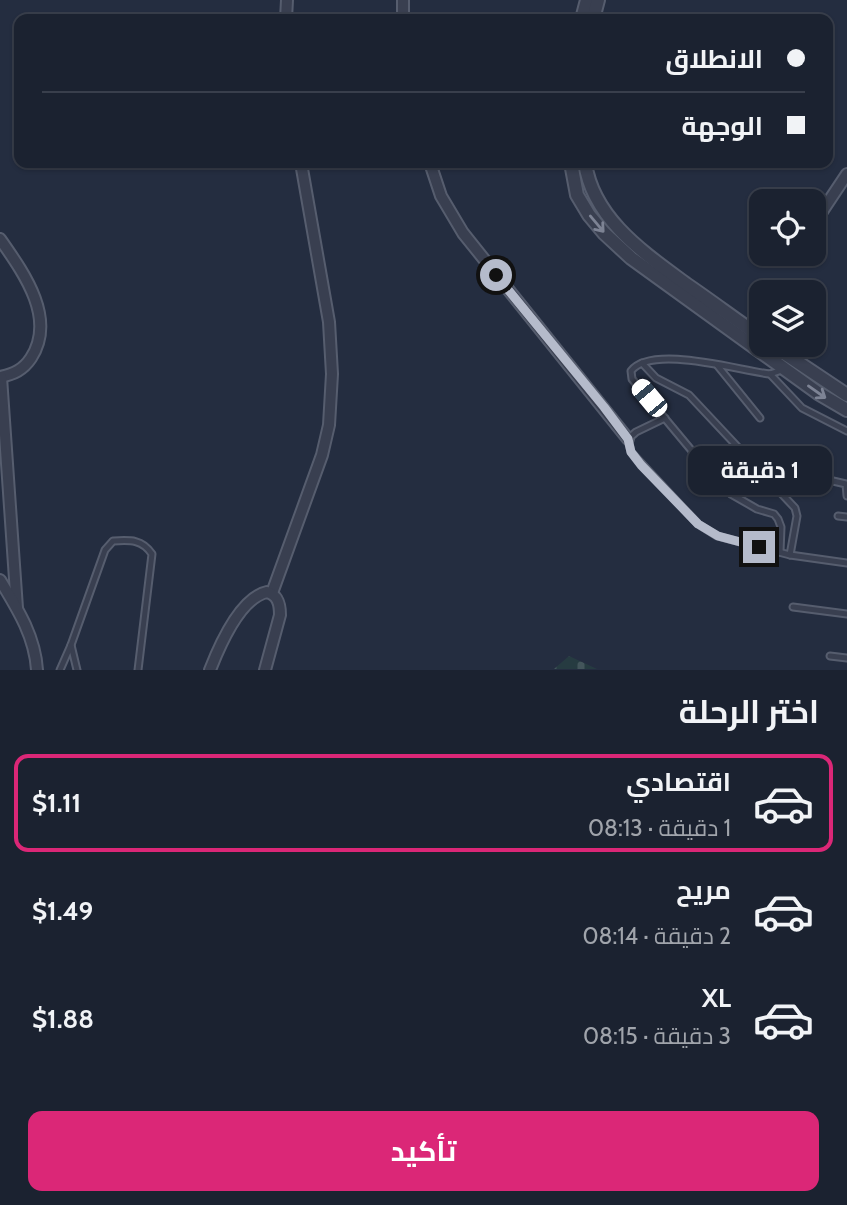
<!DOCTYPE html>
<html lang="ar">
<meta charset="utf-8">
<style>
body{margin:0;font-family:Cabin,Cairo,sans-serif;background:#242a38;color:#f1f3f6;direction:rtl;height:100vh;display:flex;flex-direction:column;font-size:26px;white-space:nowrap}
*{box-sizing:border-box;margin:0}
p{font-size:23px;color:#a0a4ab}
.icon{flex:none;width:38px;height:38px;fill:none;stroke:currentColor;stroke-width:2;stroke-linecap:round;stroke-linejoin:round}
.map{position:relative;height:670px;overflow:hidden;direction:ltr}
.drawer{display:flex;flex-direction:column;background:#1b2230;flex:1}
.drawer>*{flex:none}
.banner{position:absolute;left:14px;top:14px;width:819px;height:154px;border-radius:14px;box-shadow:0 2px 5px #0004,0 0 0 2px #393f4c;direction:rtl;display:grid;align-content:center;height:154px;padding:0 28px;background:#1b2230}
.tools{position:absolute;left:749px;top:189px;display:grid;gap:14px}
.tools a{display:grid;place-items:center;width:77px;height:77px;border-radius:14px;background:#1b2230;box-shadow:0 2px 5px #0004,0 0 0 2px #393f4c;font-size:35px}
.end{position:absolute;width:32px;height:32px;margin:-16px;border:9px solid #b5bbcb;background:#111;box-shadow:0 0 0 4px #111}
.from{border-radius:50%}
.bubble{position:absolute;height:49px;border-radius:14px;background:#1b2230;box-shadow:0 2px 5px #0004,0 0 0 2px #393f4c;font-size:23px;font-weight:700;line-height:49px;text-align:center;direction:rtl}
.car{position:absolute;width:21px;height:42px;margin:-21px -10px;border-radius:9px;box-shadow:0 0 5px 2px #0007;background:linear-gradient(#fff 24%,#345 0 40%,#fff 0 76%,#345 0 86%,#fff 0)}
.banner b{display:flex;align-items:center;gap:24px;height:66px;font-size:26px}
.banner b+b{border-top:2px solid #393f4c}
.banner i{width:18px;height:18px;background:#f1f3f6}
ul{padding:0;list-style:none}
li{display:flex;align-items:center;gap:21px;height:98px;margin:0 14px 10px;padding:0 14px;border:4px solid transparent;border-radius:14px}
li div{flex:1}
li b{display:block;font-size:26px}
li em{font-style:normal;font-weight:700}
li.active{border-color:#db2777}
li>.icon{width:63px;height:63px;stroke-width:1.5}
h2{padding:0 28px;font-size:32px;line-height:84px}
.button{display:flex;gap:14px;margin-top:auto;padding:14px 28px}
.button a{flex:1;height:80px;border-radius:14px;background:#db2777;color:#fff;font-size:28px;font-weight:700;line-height:80px;text-align:center}
.map>svg:first-child{display:block}
.cemetery{fill:url(#cemetery-stones)}
.lines{fill:none;stroke-linecap:round;stroke-linejoin:round}
.service-casing{stroke:#565d6e;stroke-width:9}
.minor-casing{stroke:#565d6e;stroke-width:14}
.tertiary-casing{stroke:#565d6e;stroke-width:16}
.service{stroke:#393f50;stroke-width:5}
.minor{stroke:#393f50;stroke-width:10}
.tertiary{stroke:#393f50;stroke-width:12}
.oneway{stroke:#7d8394}
.route{stroke:#b5bbcb;stroke-width:9}
</style>
<div class="map">
<svg width="847" height="670" viewBox="0 0 847 670">
<defs>
<pattern id="cemetery-stones" width="16" height="16" patternUnits="userSpaceOnUse" patternTransform="scale(1.75)"><rect width="16" height="16" fill="#263b41"/><path d="M2 7V4a2 2 0 0 1 4 0v3zM10 15v-3a2 2 0 0 1 4 0v3z" fill="#43555b"/></pattern>
</defs>
<rect width="100%" height="100%" fill="#242d40"/>
<path class="cemetery" d="M 569,656 L 597,669 L 554,669 Z"/>
<g class="lines">
<defs>
<g id="service">
<path d="M 642,363 L 656,378 L 689,395 L 795,508 L 797,516 L 790,555"/>
<path d="M 717,365 L 760,418"/>
<path d="M 770,374 L 802,408 L 847,431"/>
<path d="M 665,418 L 636,432 L 628,439 L 631,452 L 698,524 L 717,536 L 790,555 L 847,563"/>
<path d="M 807,475 L 846,484 L 847,496"/>
<path d="M 838,516 L 847,517"/>
<path d="M 780,552 L 781,527 L 778,519 L 774,514 L 757,509 L 731,494 L 712,475 L 632,379 L 631,371 C 652,344 740,371 770,374 L 782,370"/>
<path d="M 793,607 L 847,614"/>
<path d="M 71,645 L 77,670"/>
<path d="M 830,656 L 847,658"/>
<path d="M 60,670 L 71,645 L 105,550 L 113,541 C 130,540 142,539 152,554 L 138,670"/>
</g>
<g id="minor">
<path d="M 286,19 L 287,0"/>
<path d="M 403,19 L 403,0"/>
<path d="M 430,163 L 441,196 L 463,233 L 628,439"/>
<path d="M 819,216 L 847,174"/>
<path d="M 0,239 C 23,272 57,318 31,358 C 23,370 14,374 0,377"/>
<path d="M 1,377 L 17,608"/>
<path d="M 0,580 C 17,608 35,636 37,670"/>
<path d="M 272,593 L 322,455 L 329,425 L 332,374 L 329,322 L 301,163"/>
<path d="M 210,670 C 219,647 240,598 267,592 C 278,595 280,604 280,615 L 265,670"/>
</g>
<g id="tertiary">
<path d="M 582,19 L 587,0"/>
<path d="M 593,19 L 598,0"/>
<path d="M 571,163 L 577,195 L 589,215 L 604,233 L 631,258 L 818,393 L 847,410"/>
<path d="M 585,163 C 593,219 644,253 686,284 C 711,301 736,320 761,337"/>
<path d="M 772,345 L 847,395"/>
</g>
</defs>
<use href="#service" class="service-casing"/>
<use href="#minor" class="minor-casing"/>
<use href="#tertiary" class="tertiary-casing"/>
<use href="#service" class="service"/>
<use href="#minor" class="minor"/>
<use href="#tertiary" class="tertiary"/>
</g>
<defs><path id="oneway-shaft" d="M-6 0H5M1.5-3L5.5 0L1.5 3" fill="none" stroke-width="1.6" stroke-linecap="round" stroke-linejoin="round" transform="scale(1.75)"/></defs>
<g class="oneway">
<use href="#oneway-shaft" transform="translate(597 224) rotate(50)"/>
<use href="#oneway-shaft" transform="translate(817 392) rotate(35)"/>
</g>
<g class="lines">
<path class="route" d="M 496,275 L 604,407 L 628,439 L 631,452 L 641,465 L 698,524 L 718,536 L 759,547"/>
</g>
</svg>
<div class="tools">
<a><svg class="icon" aria-label="locate" viewBox="0 0 24 24"><circle cx="12" cy="12" r="6"/><path d="M12 2v4M12 18v4M2 12h4M18 12h4"/></svg></a>
<a><svg class="icon" aria-label="layers" viewBox="0 0 24 24"><path d="M12 4l9 5-9 5-9-5zM3 14l9 5 9-5"/></svg></a>
</div>
<i class="end from" style="left:496px;top:275px"></i>
<i class="end" style="left:759px;top:547px"></i>
<div class="bubble" style="left:688px;top:446px;width:144px">1 دقيقة</div>
<i class="car" style="left:649px;top:398px;rotate:320deg"></i>
<div class="banner">
<b><i class="from"></i>الانطلاق</b>
<b><i></i>الوجهة</b>
</div>
</div>
<section class="drawer">
<h2>اختر الرحلة</h2>
<ul>
<li class="active"><svg class="icon" aria-label="car" viewBox="0 0 24 24"><path d="M5 17H2v-5l4-1 3-4h7l3 4 3 1v5h-3M9 17h6M6 11h13"/><circle cx="7" cy="17" r="2"/><circle cx="17" cy="17" r="2"/></svg><div><b>اقتصادي</b><p>1 دقيقة · 08:13</p></div><em>$1.11</em></li>
<li><svg class="icon" aria-label="car" viewBox="0 0 24 24"><path d="M5 17H2v-5l4-1 3-4h7l3 4 3 1v5h-3M9 17h6M6 11h13"/><circle cx="7" cy="17" r="2"/><circle cx="17" cy="17" r="2"/></svg><div><b>مريح</b><p>2 دقيقة · 08:14</p></div><em>$1.49</em></li>
<li><svg class="icon" aria-label="car" viewBox="0 0 24 24"><path d="M5 17H2v-5l4-1 3-4h7l3 4 3 1v5h-3M9 17h6M6 11h13"/><circle cx="7" cy="17" r="2"/><circle cx="17" cy="17" r="2"/></svg><div><b>XL</b><p>3 دقيقة · 08:15</p></div><em>$1.88</em></li>
</ul>
<div class="button"><a>تأكيد</a></div>
</section>
